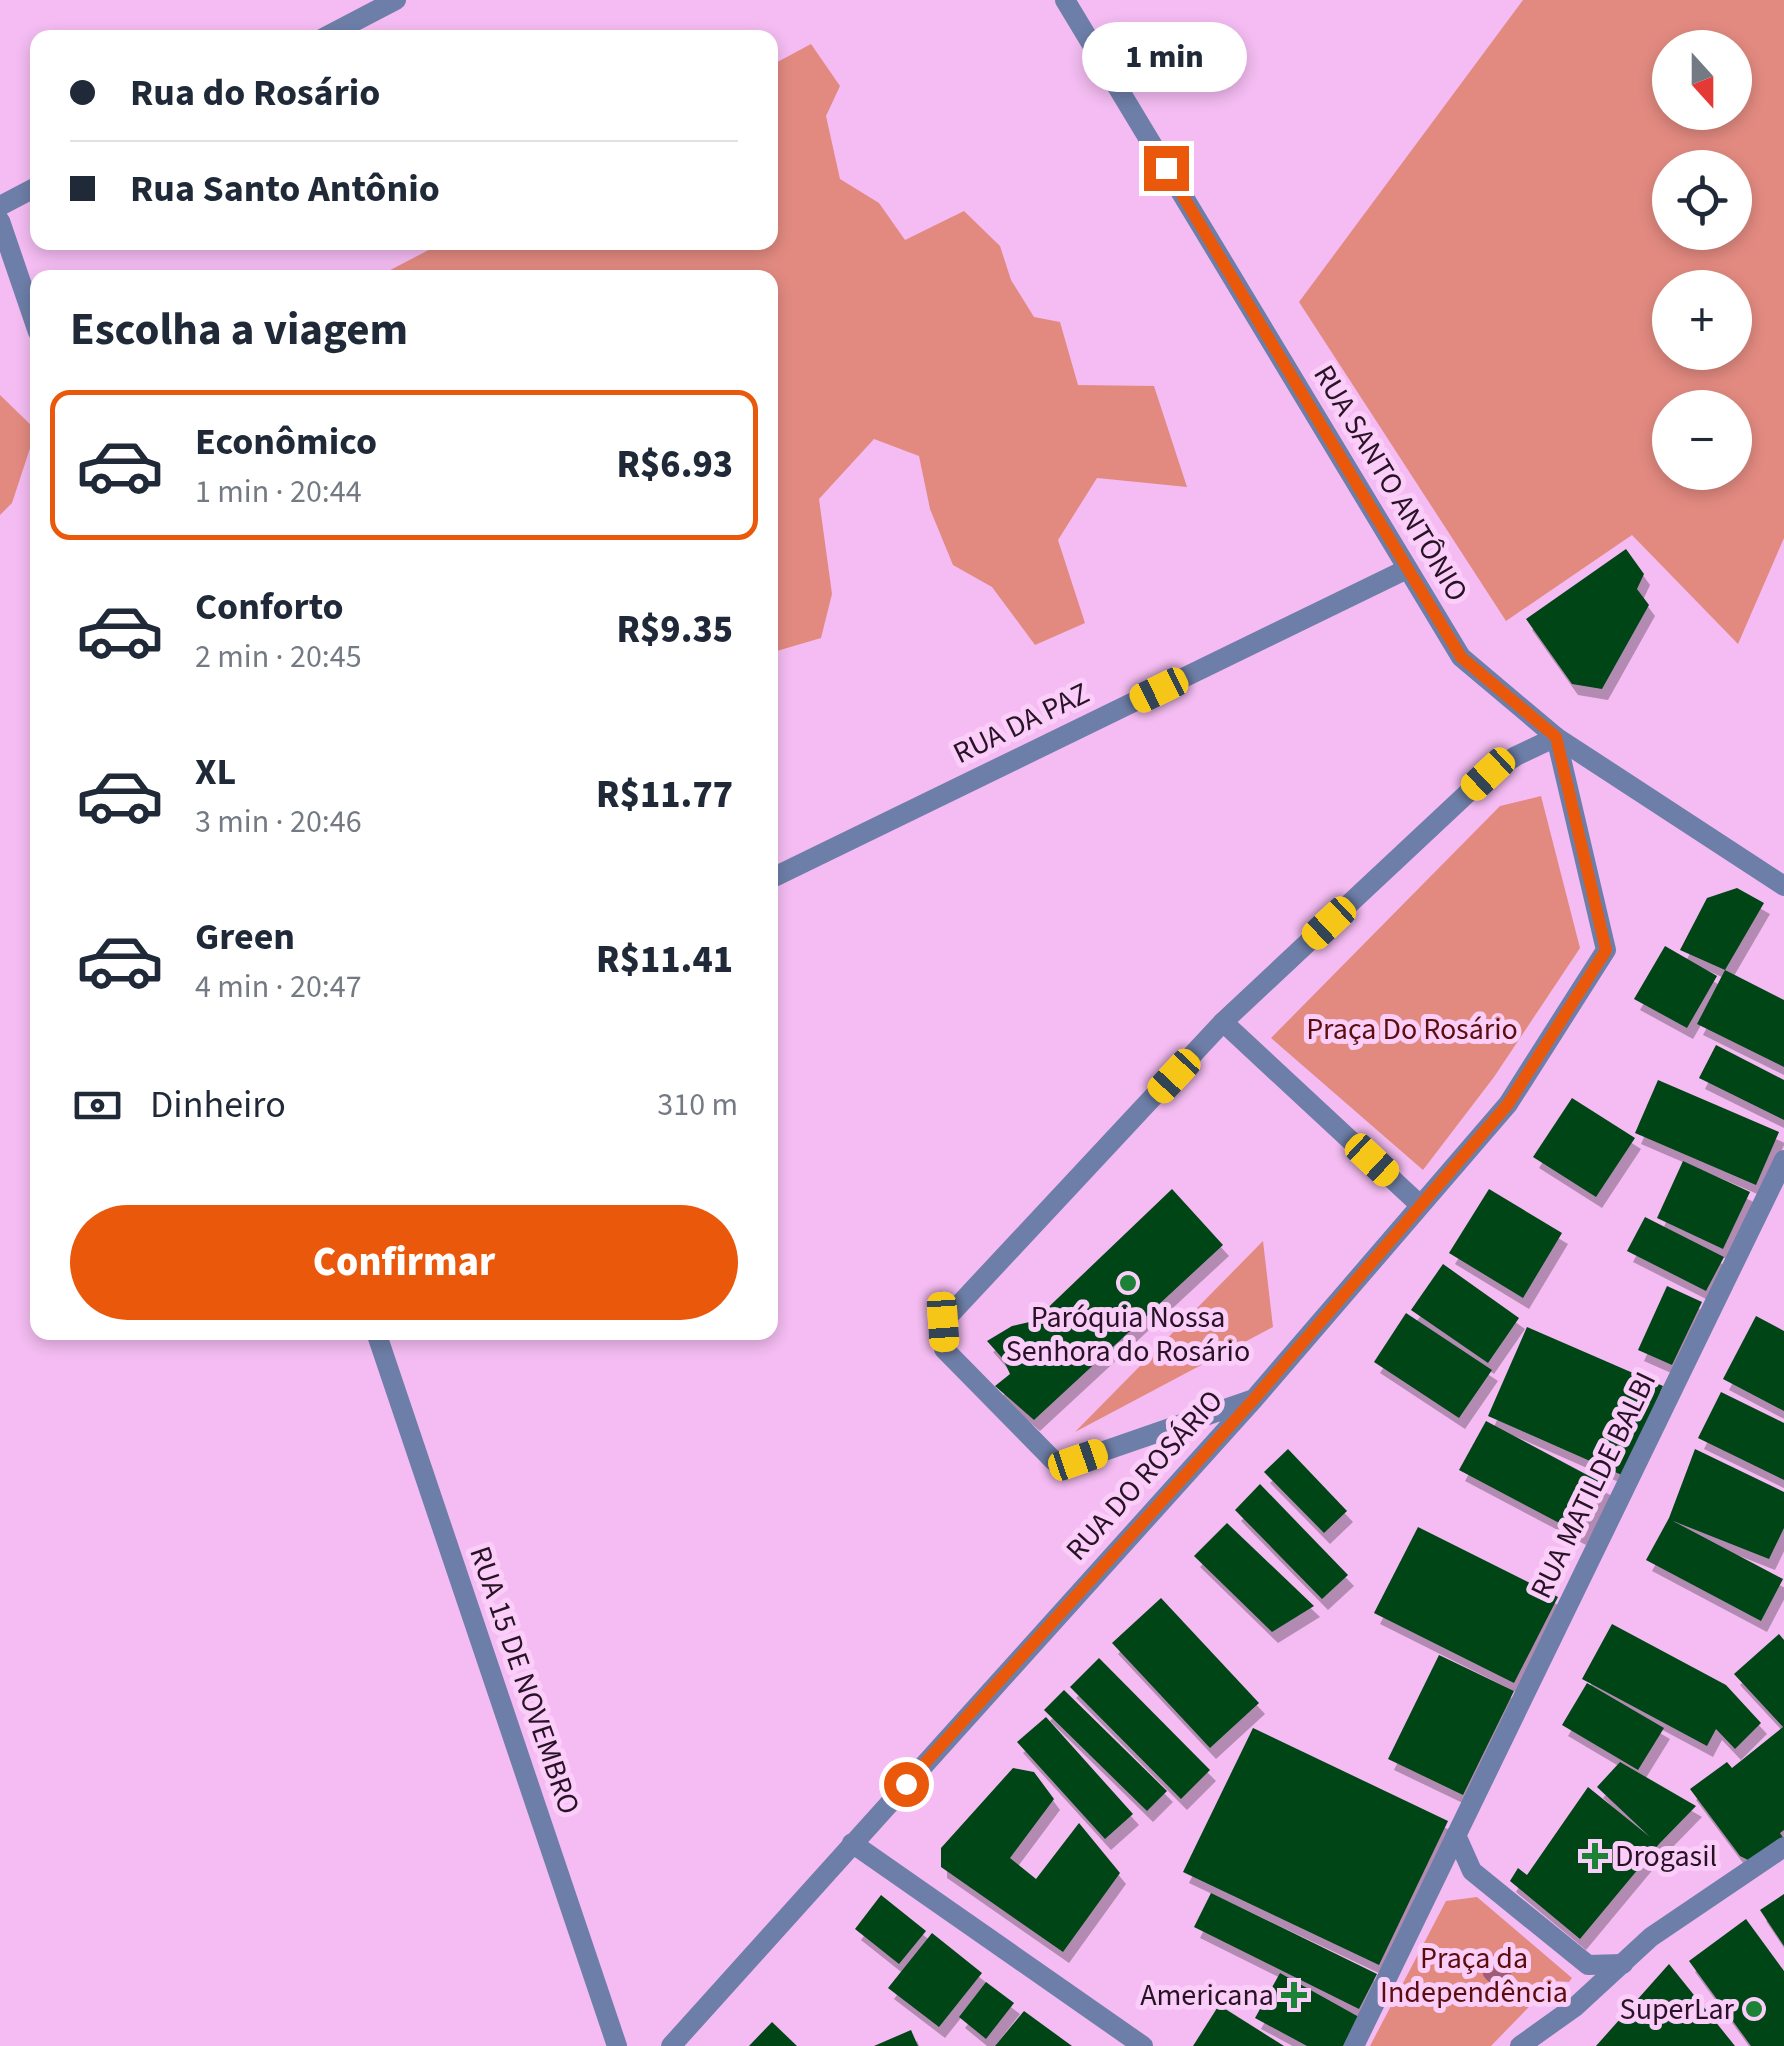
<!DOCTYPE html>
<html lang="pt">
<meta charset="utf-8">
<style>
body{margin:0;font-family:"Source Sans 3",sans-serif;background:#f6f6f7;color:#1f2937;height:100vh;display:flex;flex-direction:column;font-size:38px;white-space:nowrap}
*{box-sizing:border-box;margin:0}
p{font-size:32px;color:#747a83}
.icon{flex:none;width:55px;height:55px;fill:none;stroke:currentColor;stroke-width:2;stroke-linecap:round;stroke-linejoin:round}
.map{position:relative;flex:1;overflow:hidden}
.details{position:absolute;left:30px;top:270px;width:748px;height:1070px;display:flex;flex-direction:column;background:#fff;border-radius:20px;box-shadow:0 5px 15px #0003}
.details>*{flex:none}
.banner{position:absolute;left:30px;top:30px;width:748px;height:220px;border-radius:20px;box-shadow:0 5px 15px #0003;display:grid;align-content:center;height:220px;padding:0 40px;background:#fff}
.needle{width:65px;rotate:159deg}
.fabs{position:absolute;left:1652px;top:30px;display:grid;gap:20px}
.fabs a{display:grid;place-items:center;width:100px;height:100px;border-radius:50%;background:#fff;box-shadow:0 5px 15px #0003;font-size:50px}
.end{position:absolute;width:45px;height:45px;margin:-22px;border:12px solid #ea580c;background:#fff;box-shadow:0 0 0 5px #fff}
.from{border-radius:50%}
.bubble{position:absolute;height:70px;border-radius:35px;background:#fff;box-shadow:0 5px 15px #0003;font-size:32px;font-weight:800;line-height:70px;text-align:center}
.car{position:absolute;width:30px;height:60px;margin:-30px -15px;border-radius:12px;box-shadow:0 0 8px 2px #0007;background:linear-gradient(#f5c518 24%,#345 0 40%,#f5c518 0 76%,#345 0 86%,#f5c518 0)}
.banner b{display:flex;align-items:center;gap:35px;height:95px;font-size:38px}
.banner b+b{border-top:2px solid #e0e1e3}
.banner i{width:25px;height:25px;background:#1f2937}
ul{padding:0;list-style:none}
li{display:flex;align-items:center;gap:30px;height:150px;margin:0 20px 15px;padding:0 20px;border:5px solid transparent;border-radius:20px}
li div{flex:1}
li b{display:block;font-size:38px}
li em{font-style:normal;font-weight:800}
li.selected{border-color:#ea580c}
li>.icon{width:90px;height:90px;stroke-width:1.5}
h2{padding:0 40px;font-size:45px;line-height:120px}
.pay{display:flex;align-items:center;gap:25px;height:110px;padding:0 40px;font-size:38px}
.pay p{margin-inline-start:auto}
.primary-button{display:flex;gap:20px;margin-top:auto;padding:20px 40px}
.primary-button a{flex:1;height:115px;border-radius:60px;background:#ea580c;color:#fff;font-size:40px;font-weight:800;line-height:115px;text-align:center}
.map>svg:first-child{display:block}
.green{fill:#e28a80;fill-rule:evenodd}
.building{fill:#054417;filter:url(#shadow)}
.lines{fill:none;stroke-linecap:round;stroke-linejoin:round}
.minor{stroke:#6d7ea8;stroke-width:20}
.tertiary{stroke:#6d7ea8;stroke-width:20}
.tree{fill:#a05c74}
.route{stroke:#ea580c;stroke-width:12}
.poi-dot{fill:#1c8236;stroke:#fbcdf9;stroke-width:4}
.labels{text-anchor:middle;stroke-width:10;stroke-linejoin:round;paint-order:stroke}
.street-label{font-size:30px;fill:#271226;stroke:#fbcdf9}
.park-label{font-size:30px;fill:#5b0e0c;stroke:#fbcdf9}
.poi-label{font-size:30px;fill:#271226;stroke:#fbcdf9;text-anchor:end}
</style>
<div class="map">
<svg width="1784" height="2046" viewBox="0 0 1784 2046">
<defs>
<filter id="shadow"><feDropShadow dx="6" dy="11" stdDeviation="0" flood-color="#0004"/></filter>
</defs>
<rect width="100%" height="100%" fill="#f4bcf2"/>
<g class="green">
<path d="M 1523,0 L 1784,0 L 1784,538 L 1738,644 L 1632,535 L 1506,621 L 1299,302 ZM 1670,48 L 1735,48 L 1735,112 L 1670,112 ZM 1670,168 L 1735,168 L 1735,232 L 1670,232 ZM 1670,288 L 1735,288 L 1735,352 L 1670,352 ZM 1670,408 L 1735,408 L 1735,472 L 1670,472 Z"/>
<path d="M 811,44 L 840,86 L 826,116 L 840,179 L 879,203 L 905,240 L 964,211 L 1000,246 L 1011,280 L 1034,317 L 1060,322 L 1078,385 L 1154,386 L 1187,487 L 1097,478 L 1058,540 L 1085,623 L 1035,645 L 992,587 L 953,565 L 930,509 L 919,456 L 874,439 L 819,499 L 832,594 L 821,638 L 770,653 L 770,278 L 377,277 L 442,243 L 770,242 L 770,66 Z"/>
<path d="M 0,395 L 36,430 L 12,503 L 0,515 Z"/>
<path d="M 1541,796 L 1580,948 L 1494,1077 L 1423,1170 L 1271,1038 L 1500,806 Z"/>
<path d="M 1263,1241 L 1273,1327 L 1075,1432 Z"/>
<path d="M 1477,1897 L 1572,1978 L 1569,1982 L 1554,1981 L 1491,2046 L 1370,2046 L 1446,1901 Z"/>
</g>
<g class="building">
<path d="M 1626,549 L 1644,574 L 1637,589 L 1649,605 L 1602,689 L 1572,684 L 1526,619 Z"/>
<path d="M 1737,888 L 1764,903 L 1725,970 L 1680,950 L 1707,898 Z"/>
<path d="M 1665,946 L 1717,976 L 1687,1028 L 1634,999 Z"/>
<path d="M 1725,970 L 1784,1000 L 1784,1067 L 1697,1024 Z"/>
<path d="M 1716,1045 L 1784,1080 L 1784,1120 L 1699,1078 Z"/>
<path d="M 1658,1080 L 1779,1132 L 1756,1185 L 1635,1133 Z"/>
<path d="M 1572,1098 L 1635,1138 L 1596,1197 L 1533,1157 Z"/>
<path d="M 1683,1161 L 1750,1192 L 1723,1249 L 1657,1218 Z"/>
<path d="M 1172,1189 L 1223,1245 L 1034,1420 L 995,1386 L 1010,1374 L 1003,1359 L 987,1341 L 1012,1326 L 1034,1321 Z"/>
<path d="M 1489,1189 L 1562,1233 L 1523,1298 L 1449,1253 Z"/>
<path d="M 1645,1217 L 1724,1257 L 1706,1291 L 1627,1251 Z"/>
<path d="M 1443,1264 L 1519,1318 L 1488,1363 L 1411,1310 Z"/>
<path d="M 1667,1286 L 1702,1302 L 1672,1365 L 1638,1350 Z"/>
<path d="M 1406,1313 L 1492,1370 L 1459,1418 L 1374,1362 Z"/>
<path d="M 1756,1316 L 1784,1331 L 1784,1411 L 1723,1379 Z"/>
<path d="M 1527,1327 L 1663,1386 L 1624,1476 L 1488,1416 Z"/>
<path d="M 1721,1392 L 1784,1423 L 1784,1480 L 1698,1438 Z"/>
<path d="M 1486,1421 L 1606,1485 L 1580,1534 L 1459,1470 Z"/>
<path d="M 1288,1449 L 1347,1511 L 1324,1533 L 1264,1472 Z"/>
<path d="M 1695,1449 L 1784,1492 L 1784,1528 L 1769,1559 L 1673,1521 L 1783,1579 L 1761,1621 L 1646,1560 L 1669,1518 Z"/>
<path d="M 1260,1484 L 1348,1575 L 1322,1599 L 1235,1510 Z"/>
<path d="M 1227,1523 L 1314,1606 L 1272,1632 L 1194,1556 Z"/>
<path d="M 1418,1527 L 1558,1597 L 1514,1683 L 1374,1613 Z"/>
<path d="M 1161,1598 L 1259,1703 L 1210,1748 L 1112,1643 Z"/>
<path d="M 1612,1624 L 1726,1685 L 1761,1723 L 1735,1749 L 1716,1729 L 1707,1746 L 1582,1679 Z"/>
<path d="M 1779,1634 L 1784,1640 L 1784,1830 L 1780,1833 L 1784,1839 L 1752,1862 L 1740,1856 L 1690,1789 L 1727,1762 L 1732,1768 L 1783,1727 L 1734,1674 Z"/>
<path d="M 1439,1655 L 1514,1691 L 1463,1795 L 1388,1759 Z"/>
<path d="M 1099,1658 L 1210,1770 L 1181,1799 L 1070,1687 Z"/>
<path d="M 1587,1683 L 1664,1728 L 1638,1770 L 1562,1725 Z"/>
<path d="M 1064,1690 L 1167,1791 L 1147,1811 L 1044,1710 Z"/>
<path d="M 1046,1717 L 1133,1814 L 1105,1839 L 1017,1742 Z"/>
<path d="M 1253,1728 L 1448,1821 L 1379,1965 L 1183,1872 Z"/>
<path d="M 1620,1762 L 1696,1806 L 1659,1844 L 1580,1939 L 1510,1881 L 1518,1868 L 1527,1875 L 1588,1787 L 1650,1837 L 1597,1787 Z"/>
<path d="M 1013,1768 L 1034,1772 L 1054,1799 L 1010,1858 L 1036,1879 L 1079,1823 L 1120,1873 L 1063,1952 L 941,1867 L 941,1848 Z"/>
<path d="M 1211,1893 L 1377,1974 L 1359,2009 L 1194,1927 Z"/>
<path d="M 1784,1894 L 1784,1946 L 1760,1910 Z"/>
<path d="M 881,1895 L 926,1931 L 899,1964 L 855,1929 Z"/>
<path d="M 1746,1919 L 1784,1971 L 1784,2046 L 1751,2046 L 1689,1961 Z"/>
<path d="M 932,1933 L 982,1973 L 939,2027 L 888,1988 Z"/>
<path d="M 1669,1964 L 1735,2046 L 1596,2046 Z"/>
<path d="M 1280,1973 L 1359,2017 L 1343,2046 L 1307,2046 L 1255,2018 Z"/>
<path d="M 986,1982 L 1014,2003 L 986,2039 L 959,2017 Z"/>
<path d="M 1219,2005 L 1284,2046 L 1193,2046 Z"/>
<path d="M 1024,2011 L 1072,2046 L 995,2046 Z"/>
<path d="M 772,2022 L 797,2046 L 749,2046 Z"/>
<path d="M 911,2030 L 918,2046 L 874,2046 Z"/>
</g>
<g class="lines">
<g class="minor">
<path d="M 323,38 L 396,0"/>
<path d="M 0,206 L 38,186"/>
<path d="M 770,879 L 1407,569"/>
<path d="M 1223,1022 L 1419,1204"/>
<path d="M 1456,1835 L 1472,1871 L 1588,1965 L 1623,1964"/>
<path d="M 852,1843 L 1143,2046"/>
<path d="M 671,2046 L 1254,1399 L 1508,1104 L 1606,950 L 1556,737 L 1516,756 L 1488,774 L 1223,1022 L 943,1322 L 944,1349 L 1054,1461 L 1078,1460 L 1254,1399"/>
<path d="M 1354,2046 L 1784,1160"/>
<path d="M 1520,2046 L 1576,2006 L 1651,1937 L 1784,1847"/>
</g>
<g class="tertiary">
<path d="M 1065,0 L 1461,657 L 1556,737 L 1784,886"/>
<path d="M 0,221 L 38,332"/>
<path d="M 376,1332 L 617,2046"/>
</g>
</g>
<circle class="tree" cx="1497" cy="1969" r="15"/>
<g class="lines">
<path class="route" d="M 906,1784 L 1254,1399 L 1508,1104 L 1606,950 L 1556,737 L 1461,657 L 1166,168"/>
</g>
<g class="poi-dot">
<circle cx="1128" cy="1283" r="10"/>
<path d="M1590 1841h10v10h10v10h-10v10h-10v-10h-10v-10h10z"/>
<path d="M1289 1980h10v10h10v10h-10v10h-10v-10h-10v-10h10z"/>
<circle cx="1754" cy="2009" r="10"/>
</g>
<g class="labels">
<g class="street-label">
<text transform="translate(1391 483) rotate(59)" y="10">RUA SANTO ANTÔNIO</text>
<text transform="translate(1021 723) rotate(-26)" y="10">RUA DA PAZ</text>
<text transform="translate(1144 1475) rotate(-48)" y="10">RUA DO ROSÁRIO</text>
<text transform="translate(1593 1485) rotate(-64)" y="10">RUA MATILDE BALBI</text>
<text transform="translate(525 1680) rotate(71)" y="10">RUA 15 DE NOVEMBRO</text>
</g>
<g class="park-label">
<text x="1412" y="1039">Praça Do Rosário</text>
<text x="1474" y="1968">Praça da<tspan x="1474" dy="34">Independência</tspan></text>
</g>
<g class="poi-label">
<text x="1128" y="1327" text-anchor="middle">Paróquia Nossa<tspan x="1128" dy="34">Senhora do Rosário</tspan></text>
<text x="1615" y="1866" text-anchor="start">Drogasil</text>
<text x="1274" y="2005">Americana</text>
<text x="1734" y="2019">SuperLar</text>
</g>
</g>
</svg>
<div class="fabs">
<a><svg class="needle" viewBox="-14 -14 28 28"><path d="M0-13l5 13h-10z" fill="#e53935"/><path d="M0 13l5-13h-10z" fill="#747a83"/></svg></a>
<a><svg class="icon" aria-label="locate" viewBox="0 0 24 24"><circle cx="12" cy="12" r="6"/><path d="M12 2v4M12 18v4M2 12h4M18 12h4"/></svg></a>
<a>+</a>
<a>−</a>
</div>
<i class="end from" style="left:906px;top:1784px"></i>
<i class="end" style="left:1166px;top:168px"></i>
<div class="bubble" style="left:1082px;top:22px;width:165px">1 min</div>
<i class="car" style="left:1159px;top:690px;rotate:244deg"></i>
<i class="car" style="left:1488px;top:774px;rotate:227deg"></i>
<i class="car" style="left:1329px;top:923px;rotate:227deg"></i>
<i class="car" style="left:1174px;top:1076px;rotate:223deg"></i>
<i class="car" style="left:1372px;top:1160px;rotate:133deg"></i>
<i class="car" style="left:943px;top:1322px;rotate:176deg"></i>
<i class="car" style="left:1078px;top:1460px;rotate:71deg"></i>
<div class="banner">
<b><i class="from"></i>Rua do Rosário</b>
<b><i></i>Rua Santo Antônio</b>
</div>
<section class="details">
<h2>Escolha a viagem</h2>
<ul>
<li class="selected"><svg class="icon" aria-label="car" viewBox="0 0 24 24"><path d="M5 17H2v-5l4-1 3-4h7l3 4 3 1v5h-3M9 17h6M6 11h13"/><circle cx="7" cy="17" r="2"/><circle cx="17" cy="17" r="2"/></svg><div><b>Econômico</b><p>1 min · 20:44</p></div><em>R$6.93</em></li>
<li><svg class="icon" aria-label="car" viewBox="0 0 24 24"><path d="M5 17H2v-5l4-1 3-4h7l3 4 3 1v5h-3M9 17h6M6 11h13"/><circle cx="7" cy="17" r="2"/><circle cx="17" cy="17" r="2"/></svg><div><b>Conforto</b><p>2 min · 20:45</p></div><em>R$9.35</em></li>
<li><svg class="icon" aria-label="car" viewBox="0 0 24 24"><path d="M5 17H2v-5l4-1 3-4h7l3 4 3 1v5h-3M9 17h6M6 11h13"/><circle cx="7" cy="17" r="2"/><circle cx="17" cy="17" r="2"/></svg><div><b>XL</b><p>3 min · 20:46</p></div><em>R$11.77</em></li>
<li><svg class="icon" aria-label="car" viewBox="0 0 24 24"><path d="M5 17H2v-5l4-1 3-4h7l3 4 3 1v5h-3M9 17h6M6 11h13"/><circle cx="7" cy="17" r="2"/><circle cx="17" cy="17" r="2"/></svg><div><b>Green</b><p>4 min · 20:47</p></div><em>R$11.41</em></li>
</ul>
<div class="pay"><svg class="icon" aria-label="cash" viewBox="0 0 24 24"><path d="M3 7h18v10H3z"/><circle cx="12" cy="12" r="2"/></svg>Dinheiro<p>310 m</p></div>
<div class="primary-button"><a>Confirmar</a></div>
</section>
</div>
